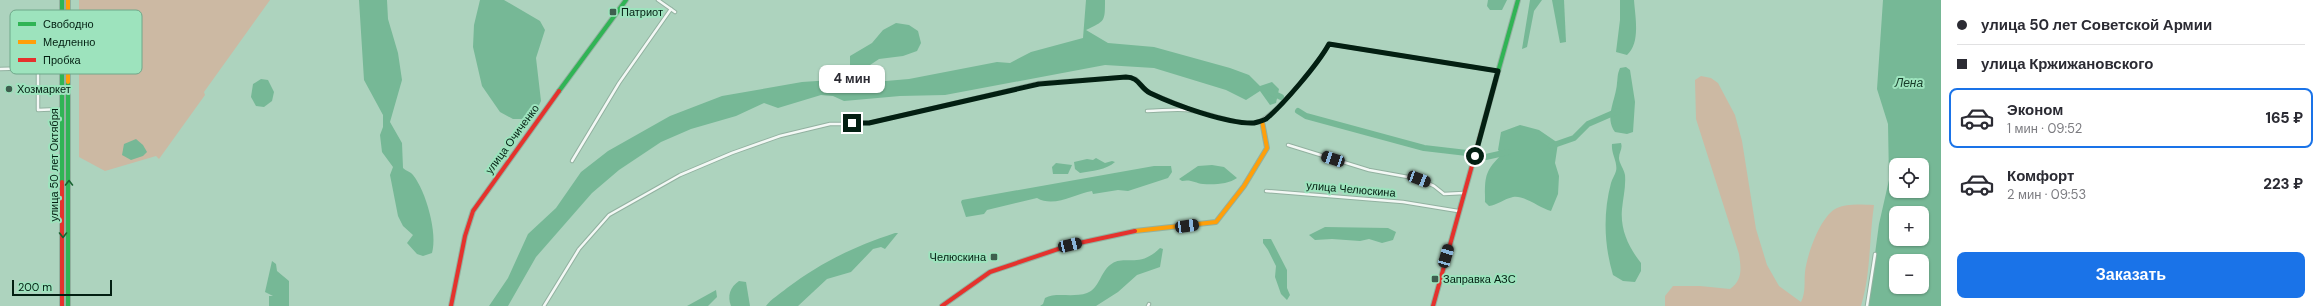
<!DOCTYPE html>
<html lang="ru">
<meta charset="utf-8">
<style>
body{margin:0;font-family:"DM Sans",sans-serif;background:#f7f7f7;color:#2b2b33;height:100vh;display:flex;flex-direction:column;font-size:15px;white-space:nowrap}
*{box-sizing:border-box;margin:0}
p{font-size:13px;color:#7c7c81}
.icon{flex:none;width:22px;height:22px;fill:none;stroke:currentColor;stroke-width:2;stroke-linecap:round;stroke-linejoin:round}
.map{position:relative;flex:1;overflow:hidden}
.sheet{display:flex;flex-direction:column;background:#fff;width:380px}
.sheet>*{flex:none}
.hud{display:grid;align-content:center;height:88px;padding:0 16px;background:#fff}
.buttons{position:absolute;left:1889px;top:158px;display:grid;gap:8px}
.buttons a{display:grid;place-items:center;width:40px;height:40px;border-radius:8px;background:#fff;box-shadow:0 1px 3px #0004;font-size:20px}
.scale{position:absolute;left:12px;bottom:10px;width:100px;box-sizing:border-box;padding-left:4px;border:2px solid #031f12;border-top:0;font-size:11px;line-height:14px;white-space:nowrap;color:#031f12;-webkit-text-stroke:3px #9de3bd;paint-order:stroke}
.end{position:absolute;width:18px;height:18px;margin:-9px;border:5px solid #031f12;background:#fff;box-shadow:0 0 0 2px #fff}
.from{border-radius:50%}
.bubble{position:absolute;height:28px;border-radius:8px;background:#fff;box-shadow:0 1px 3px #0004;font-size:13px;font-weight:800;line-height:28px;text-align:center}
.car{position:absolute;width:12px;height:24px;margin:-12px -6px;border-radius:5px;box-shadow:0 0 3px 1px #0007;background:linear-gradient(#222 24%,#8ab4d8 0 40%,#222 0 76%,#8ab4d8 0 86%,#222 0)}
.hud b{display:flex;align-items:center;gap:14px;height:38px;font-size:15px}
.hud b+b{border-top:1px solid #e1e1e2}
.hud i{width:10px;height:10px;background:#2b2b33}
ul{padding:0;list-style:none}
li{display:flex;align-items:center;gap:12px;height:60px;margin:0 8px 6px;padding:0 8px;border:2px solid transparent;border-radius:8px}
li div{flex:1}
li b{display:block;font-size:15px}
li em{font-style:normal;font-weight:800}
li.active{border-color:#1a73e8}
li>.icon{width:36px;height:36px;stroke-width:1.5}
.cta{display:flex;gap:8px;margin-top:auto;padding:8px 16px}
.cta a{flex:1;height:46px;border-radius:8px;background:#1a73e8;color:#fff;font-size:16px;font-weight:800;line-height:46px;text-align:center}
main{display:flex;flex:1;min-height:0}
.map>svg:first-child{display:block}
.green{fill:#ccb9a3}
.water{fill:#76b896;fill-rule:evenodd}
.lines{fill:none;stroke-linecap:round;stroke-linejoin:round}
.river{stroke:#76b896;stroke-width:6}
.street-casing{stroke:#92b1a0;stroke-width:4.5}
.fast-casing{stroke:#92b1a0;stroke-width:6}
.slow-casing{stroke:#92b1a0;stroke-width:6}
.jam-casing{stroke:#92b1a0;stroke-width:6}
.street{stroke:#f3f8f5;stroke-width:2.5}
.fast{stroke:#30b455;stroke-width:4}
.slow{stroke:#ff9f0a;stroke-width:4}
.jam{stroke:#e5322d;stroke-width:4}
.oneway{stroke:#176230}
.route{stroke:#031f12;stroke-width:5}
.poi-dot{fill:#3e5e4e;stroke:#9de3bd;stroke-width:1.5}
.labels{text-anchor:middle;stroke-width:4;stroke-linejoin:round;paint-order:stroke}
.poi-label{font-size:11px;fill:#031f12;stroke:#9de3bd;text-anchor:start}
.street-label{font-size:11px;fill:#031f12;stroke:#9de3bd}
.water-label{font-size:12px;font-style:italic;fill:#173a28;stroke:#9de3bd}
.key{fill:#9de3bd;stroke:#6fa88a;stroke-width:1}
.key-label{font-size:11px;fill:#031f12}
</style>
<main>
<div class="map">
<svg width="1941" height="306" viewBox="0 0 1941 306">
<rect width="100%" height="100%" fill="#add3be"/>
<g class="green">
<path d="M 79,0 L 270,0 L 204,92 L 205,95 L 159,159 L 156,156 L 105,171 L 79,157 Z"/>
<path d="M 1701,76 L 1711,78 L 1718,83 L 1735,115 L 1742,141 L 1756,229 L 1767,265 L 1779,286 L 1801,302 C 1806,292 1804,282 1805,272 C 1807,254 1821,215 1837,208 C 1848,203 1863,205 1874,205 C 1869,239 1871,273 1861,306 L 1665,306 L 1665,296 L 1673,286 L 1700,286 L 1730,289 C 1743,280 1741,268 1739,254 L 1696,119 L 1695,80 Z"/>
</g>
<g class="water">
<path d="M 359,0 L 387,0 L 388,19 L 398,53 L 402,80 L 390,122 L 402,143 L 403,168 C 406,171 411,172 413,175 C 426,191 438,234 432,253 L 423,256 L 417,254 L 407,243 L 413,235 L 403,226 L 398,216 L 390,175 L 393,167 L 382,152 L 380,135 L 383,127 L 383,115 L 364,80 Z"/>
<path d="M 480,0 L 504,0 L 540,21 L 545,30 L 536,58 L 541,101 L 536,111 L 524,119 L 513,119 L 500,112 L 482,86 L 473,47 L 474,25 Z"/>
<path d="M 1086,0 L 1105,0 C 1105,22 1105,21 1086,30 L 1108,43 L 1154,47 L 1230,68 L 1249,75 L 1260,86 L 1272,82 L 1279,89 L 1276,103 L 1270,105 L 1260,91 L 1246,100 L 1226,90 L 1154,68 L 1105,65 L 945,95 L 900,96 L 844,101 L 833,96 L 821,95 L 778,108 L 764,103 L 736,116 L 691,129 L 661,142 L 619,170 L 592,193 L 536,257 L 508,306 L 489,306 L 508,278 L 528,234 L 556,208 L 581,172 L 608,151 L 670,116 L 722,96 L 802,82 L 832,80 L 834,72 L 839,70 L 855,78 L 874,82 L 909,79 L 997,62 L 1010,63 L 1031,52 L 1083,38 Z"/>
<path d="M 1488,0 L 1507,0 L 1502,10 L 1490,10 L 1487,6 Z"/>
<path d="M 1530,0 L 1542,0 L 1534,11 L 1527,47 L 1522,49 Z"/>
<path d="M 1552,0 L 1564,0 L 1566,42 L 1560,43 Z"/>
<path d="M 1620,0 L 1634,0 C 1635,16 1641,43 1627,55 L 1616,52 L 1620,20 Z"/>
<path d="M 1883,0 L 1941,0 L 1941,306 L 1868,306 L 1879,224 L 1889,180 L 1888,124 L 1877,89 ZM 1896,165 L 1922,165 L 1922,191 L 1896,191 ZM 1896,213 L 1922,213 L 1922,239 L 1896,239 ZM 1896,261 L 1922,261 L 1922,287 L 1896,287 Z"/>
<path d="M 896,23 L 909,25 L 918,31 L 921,43 L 917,51 L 903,56 L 879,59 L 864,69 L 850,66 L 850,56 L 872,43 L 883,30 Z"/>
<path d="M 1626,67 L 1630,70 L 1635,102 L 1633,132 L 1627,134 L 1615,132 C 1604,117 1616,100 1617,83 C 1618,77 1617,75 1620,68 Z"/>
<path d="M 261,79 L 268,80 L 274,92 L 272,101 L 264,107 L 256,106 L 251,97 L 253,84 Z"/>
<path d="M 1520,125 L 1539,130 L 1558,143 L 1555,163 L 1559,176 L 1558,194 L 1551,211 C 1539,208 1525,195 1513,197 C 1504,199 1497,205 1489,206 L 1485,202 C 1485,177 1484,172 1502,154 L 1498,150 L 1501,132 Z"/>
<path d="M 136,139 L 143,145 L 147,152 L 143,156 L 131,160 L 122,155 L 124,144 Z"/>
<path d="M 1621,143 C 1623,149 1619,152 1619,158 C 1619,163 1624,169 1625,175 C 1626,187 1623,198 1622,209 C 1620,230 1629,248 1641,263 L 1641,271 L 1635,282 L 1623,281 L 1613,275 C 1604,245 1603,213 1611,183 C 1612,179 1615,175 1616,171 C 1618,162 1611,154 1612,144 Z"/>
<path d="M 1096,158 L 1105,163 L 1112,161 L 1115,162 C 1106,170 1092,171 1080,173 L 1075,169 L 1074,162 L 1087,159 L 1093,160 Z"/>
<path d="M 1056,163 L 1072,165 L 1068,174 L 1053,174 L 1052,167 Z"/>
<path d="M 1212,165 L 1224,167 L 1237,178 C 1229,184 1214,185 1203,184 C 1195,183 1191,179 1182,181 L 1179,179 L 1198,166 Z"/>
<path d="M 1154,166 L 1171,166 L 1172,172 L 1168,178 L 1128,191 L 1118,190 L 1093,194 L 1092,191 C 1075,194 1054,208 1037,198 L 987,210 L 984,214 L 966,217 L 961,202 L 962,200 Z"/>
<path d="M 1325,227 L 1388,228 L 1396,232 L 1393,240 L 1382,243 L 1369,239 L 1360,241 L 1332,239 L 1315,240 L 1309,235 Z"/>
<path d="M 895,233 L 898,233 L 885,249 L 881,247 L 873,249 L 851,272 L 827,279 L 798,306 L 766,306 C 771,299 780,294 787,288 C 822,262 853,247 895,233 Z"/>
<path d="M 1263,239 L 1271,239 L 1287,270 L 1287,288 L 1290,295 L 1287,300 L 1281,294 L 1275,277 L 1276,266 L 1268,250 L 1263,243 Z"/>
<path d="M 1160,248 L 1163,249 L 1160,267 L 1137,275 L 1118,292 L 1096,306 L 1040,306 L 1043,304 L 1045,298 C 1055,292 1073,298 1087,293 C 1099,289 1100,273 1110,265 C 1124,253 1138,270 1160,248 Z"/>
<path d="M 272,261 L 276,264 L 277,271 L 289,281 L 289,306 L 269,306 L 269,296 L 273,296 L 265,292 Z"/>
<path d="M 739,281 L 746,282 L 750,306 L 731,306 C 727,296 730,287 739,281 Z"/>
<path d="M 716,290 L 717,297 L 708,306 L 687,306 Z"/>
</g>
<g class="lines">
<g class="river">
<path d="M 1270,92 L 1281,97"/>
<path d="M 1298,111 L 1306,116 L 1424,148 L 1467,153"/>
<path d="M 1551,146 L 1574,138 L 1588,124 L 1618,111"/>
<path d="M 1486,157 L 1508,152"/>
</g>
<defs>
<g id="street">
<path d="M 658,0 L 675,12"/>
<path d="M 0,69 L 38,68 L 38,110 L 62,109"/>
<path d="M 1147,111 C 1162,111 1179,108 1193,111 C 1211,113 1236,125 1254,123 C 1273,120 1319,62 1329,44 L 1498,71"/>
<path d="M 851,123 L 869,123 L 1039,83 L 1126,77 L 1136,79 L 1148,92 L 1192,110"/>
<path d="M 1288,145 L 1369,170 L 1419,179 L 1434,186 L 1444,194 L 1464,193"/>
<path d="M 572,161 L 619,83 L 671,9"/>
<path d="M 1266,191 L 1403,202 L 1458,211"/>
<path d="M 544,306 L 579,249 L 609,215 L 680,175 L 732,153 L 780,136 L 830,124 L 841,124"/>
<path d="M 1148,306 L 1149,304"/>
<path d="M 1867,306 L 1875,254"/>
</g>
<g id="fast">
<path d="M 62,0 L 62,182"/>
<path d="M 1496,79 L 1518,0"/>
<path d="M 68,82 L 68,306"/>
<path d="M 559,91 L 626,0"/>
</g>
<g id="slow">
<path d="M 68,0 L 68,82"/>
<path d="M 1135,231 L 1216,222 L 1244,186 L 1267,148 L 1262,121"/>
</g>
<g id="jam">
<path d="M 62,182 L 62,306"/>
<path d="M 451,306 L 465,236 L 473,211 L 559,91"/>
<path d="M 942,306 L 990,272 L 1070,245 L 1135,231"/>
<path d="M 1433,306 L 1496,79"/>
</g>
</defs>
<use href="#street" class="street-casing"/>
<use href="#fast" class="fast-casing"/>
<use href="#slow" class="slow-casing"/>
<use href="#jam" class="jam-casing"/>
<use href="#street" class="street"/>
<use href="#fast" class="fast"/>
<use href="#slow" class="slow"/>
<use href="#jam" class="jam"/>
</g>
<defs><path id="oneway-chevron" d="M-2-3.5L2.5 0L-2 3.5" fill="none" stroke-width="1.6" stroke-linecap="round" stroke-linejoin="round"/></defs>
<g class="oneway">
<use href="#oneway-chevron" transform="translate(69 183) rotate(-90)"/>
<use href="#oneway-chevron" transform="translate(63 235) rotate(90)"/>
</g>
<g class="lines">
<path class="route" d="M 852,123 L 869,123 L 1039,84 L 1126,77 C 1139,77 1140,88 1150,93 C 1175,105 1227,124 1254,123 C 1258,122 1262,121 1266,119 C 1283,105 1318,64 1329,44 L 1498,71 L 1475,156"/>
</g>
<g class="poi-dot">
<rect x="609" y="8" width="8" height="8" rx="2"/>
<circle cx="9" cy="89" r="4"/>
<rect x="990" y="253" width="8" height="8" rx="2"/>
<rect x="1431" y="275" width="8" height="8" rx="2"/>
</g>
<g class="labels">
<g class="poi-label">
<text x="621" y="16">Патриот</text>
<text x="17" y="93">Хозмаркет</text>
<text x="986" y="261" text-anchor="end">Челюскина</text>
<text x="1443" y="283">Заправка АЗС</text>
</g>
<g class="street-label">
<text transform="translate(512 139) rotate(-54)" y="4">улица Очиченко</text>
<text transform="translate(54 165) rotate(-90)" y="4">улица 50 лет Октября</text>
<text transform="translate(1351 189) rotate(5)" y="4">улица Челюскина</text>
</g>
<g class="water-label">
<text x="1909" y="87">Лена</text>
</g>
</g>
<rect x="10" y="10" width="132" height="64" rx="6" class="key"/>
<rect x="18" y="22" width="18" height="4" fill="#30b455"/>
<rect x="18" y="40" width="18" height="4" fill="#ff9f0a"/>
<rect x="18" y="58" width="18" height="4" fill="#e5322d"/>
<g class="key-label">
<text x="43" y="28">Свободно</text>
<text x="43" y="46">Медленно</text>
<text x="43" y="64">Пробка</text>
</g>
</svg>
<div class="buttons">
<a><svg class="icon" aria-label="locate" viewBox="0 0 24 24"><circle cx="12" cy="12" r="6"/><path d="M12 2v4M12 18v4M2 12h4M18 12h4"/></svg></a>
<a>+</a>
<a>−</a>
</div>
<div class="scale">200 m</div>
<i class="end from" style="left:1475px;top:156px"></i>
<i class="end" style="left:852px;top:123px"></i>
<div class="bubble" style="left:819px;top:65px;width:66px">4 мин</div>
<i class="car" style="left:1333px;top:159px;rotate:288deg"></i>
<i class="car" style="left:1419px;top:179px;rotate:111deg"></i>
<i class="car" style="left:1187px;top:226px;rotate:82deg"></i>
<i class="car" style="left:1070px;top:245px;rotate:77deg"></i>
<i class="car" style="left:1446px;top:256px;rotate:16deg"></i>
</div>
<section class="sheet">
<div class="hud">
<b><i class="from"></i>улица 50 лет Советской Армии</b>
<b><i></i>улица Кржижановского</b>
</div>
<ul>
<li class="active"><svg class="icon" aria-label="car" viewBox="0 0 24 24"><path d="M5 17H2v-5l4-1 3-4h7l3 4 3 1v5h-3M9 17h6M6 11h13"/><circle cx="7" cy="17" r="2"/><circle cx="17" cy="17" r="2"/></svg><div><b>Эконом</b><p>1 мин · 09:52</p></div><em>165 ₽</em></li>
<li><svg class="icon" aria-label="car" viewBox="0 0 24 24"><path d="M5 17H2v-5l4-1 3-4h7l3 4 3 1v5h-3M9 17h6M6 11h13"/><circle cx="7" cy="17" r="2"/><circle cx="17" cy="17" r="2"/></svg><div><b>Комфорт</b><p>2 мин · 09:53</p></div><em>223 ₽</em></li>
</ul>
<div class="cta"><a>Заказать</a></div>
</section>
</main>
